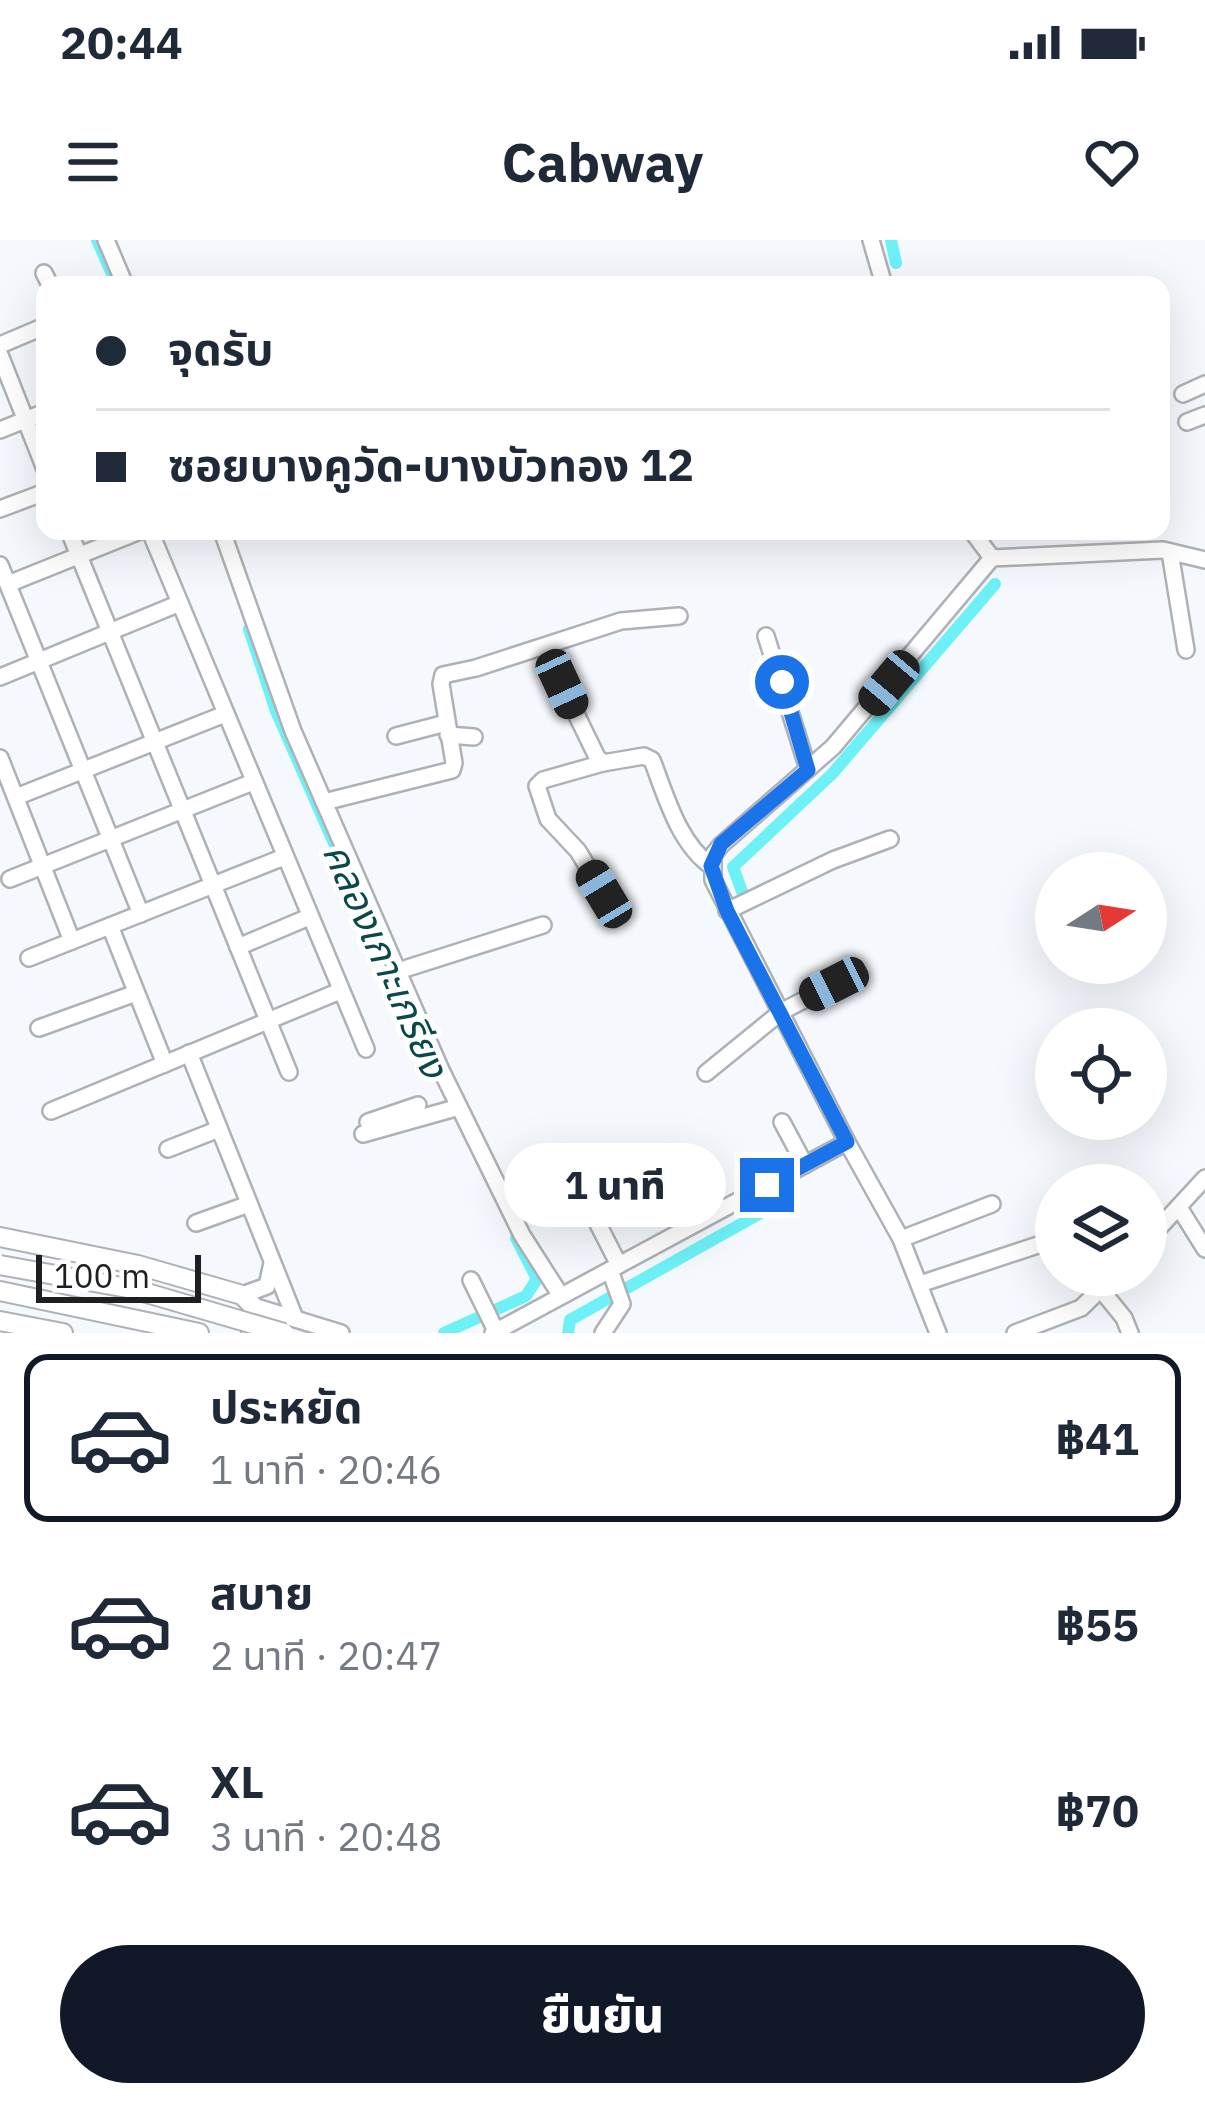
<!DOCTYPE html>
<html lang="th">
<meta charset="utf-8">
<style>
body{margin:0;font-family:"IBM Plex Sans","Noto Sans Thai",sans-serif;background:#f6f6f7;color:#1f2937;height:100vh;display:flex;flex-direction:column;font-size:45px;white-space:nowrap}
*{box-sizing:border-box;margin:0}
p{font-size:39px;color:#747a83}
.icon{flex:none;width:66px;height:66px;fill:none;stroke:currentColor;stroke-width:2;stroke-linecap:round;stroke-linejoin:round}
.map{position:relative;height:1093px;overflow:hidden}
.panel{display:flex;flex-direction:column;background:#fff;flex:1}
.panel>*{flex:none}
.top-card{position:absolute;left:36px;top:36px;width:1134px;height:264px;border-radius:24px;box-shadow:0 12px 48px #0002;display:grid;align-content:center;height:264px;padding:0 60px;background:#fff}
.needle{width:78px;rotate:78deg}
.buttons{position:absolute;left:1035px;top:612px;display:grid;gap:24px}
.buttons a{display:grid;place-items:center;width:132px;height:132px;border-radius:50%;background:#fff;box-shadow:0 12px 48px #0002;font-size:60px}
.scale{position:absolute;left:36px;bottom:30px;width:165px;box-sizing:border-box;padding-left:12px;border:6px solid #1e1f20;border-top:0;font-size:33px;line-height:42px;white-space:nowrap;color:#1e1f20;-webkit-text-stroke:9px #fff;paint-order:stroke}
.end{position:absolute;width:54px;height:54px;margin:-27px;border:15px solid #1a73e8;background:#fff;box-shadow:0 0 0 6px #fff}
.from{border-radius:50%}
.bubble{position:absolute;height:84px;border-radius:42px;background:#fff;box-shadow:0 12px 48px #0002;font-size:39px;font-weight:800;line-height:84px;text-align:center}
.car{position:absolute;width:36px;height:72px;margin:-36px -18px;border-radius:15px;box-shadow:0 0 9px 3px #0007;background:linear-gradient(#222 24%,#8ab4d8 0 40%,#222 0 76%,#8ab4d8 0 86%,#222 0)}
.top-card b{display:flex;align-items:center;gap:42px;height:114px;font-size:45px}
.top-card b+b{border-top:3px solid #e0e1e3}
.top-card i{width:30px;height:30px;background:#1f2937}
ul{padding:21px 0 0;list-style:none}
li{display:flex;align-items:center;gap:36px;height:168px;margin:0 24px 18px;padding:0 36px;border:6px solid transparent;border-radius:24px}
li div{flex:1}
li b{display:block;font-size:45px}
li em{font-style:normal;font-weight:800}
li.on{border-color:#111827}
li>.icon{width:108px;height:108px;stroke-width:1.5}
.button{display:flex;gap:24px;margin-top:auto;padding:24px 60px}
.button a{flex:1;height:138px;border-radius:72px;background:#111827;color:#fff;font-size:48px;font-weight:800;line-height:138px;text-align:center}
.status{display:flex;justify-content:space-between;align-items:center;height:84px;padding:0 60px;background:#fff;direction:ltr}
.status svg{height:33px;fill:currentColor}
header{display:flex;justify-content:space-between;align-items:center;height:156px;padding:0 60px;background:#fff;font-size:54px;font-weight:800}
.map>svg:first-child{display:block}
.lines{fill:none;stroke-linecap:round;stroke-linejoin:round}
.canal{stroke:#6df1f7;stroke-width:12}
.minor-casing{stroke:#aeb1b5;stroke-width:20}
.major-casing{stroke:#aeb1b5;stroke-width:22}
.minor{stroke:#fff;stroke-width:15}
.major{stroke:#fff;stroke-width:18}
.major-bridge-casing{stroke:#aeb1b5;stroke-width:22;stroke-linecap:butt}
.major-bridge{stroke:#fff;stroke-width:18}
.route{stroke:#1a73e8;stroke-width:15}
.labels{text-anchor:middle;stroke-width:10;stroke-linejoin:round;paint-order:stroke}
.water-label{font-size:39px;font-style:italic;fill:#0a494b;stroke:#fff}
</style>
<div class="status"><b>20:44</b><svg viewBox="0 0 49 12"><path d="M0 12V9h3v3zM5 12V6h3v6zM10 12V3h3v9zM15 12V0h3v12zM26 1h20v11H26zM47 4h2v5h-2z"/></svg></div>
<header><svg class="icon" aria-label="menu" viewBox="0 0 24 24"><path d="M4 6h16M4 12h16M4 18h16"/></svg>Cabway<svg class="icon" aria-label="heart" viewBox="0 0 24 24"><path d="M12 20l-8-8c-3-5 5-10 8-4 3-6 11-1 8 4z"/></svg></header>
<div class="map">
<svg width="1205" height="1093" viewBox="0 0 1205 1093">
<rect width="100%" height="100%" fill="#f5f8fc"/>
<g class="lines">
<g class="canal">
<path d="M 97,0 L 117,45"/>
<path d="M 891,0 L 896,23"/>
<path d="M 249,389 L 276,471 L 375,697"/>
<path d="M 744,657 L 733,627 L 832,534 L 995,344"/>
<path d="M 444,1093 L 526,1056 L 537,1039 L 516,998"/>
<path d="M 568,1093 L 570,1080 L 789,957"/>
</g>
<defs>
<g id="minor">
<path d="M 106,0 L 125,45"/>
<path d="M 871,0 L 884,45"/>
<path d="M 44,33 L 50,45"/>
<path d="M 0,105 L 45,86"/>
<path d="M 0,115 L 45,229"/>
<path d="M 1183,154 L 1205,144"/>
<path d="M 1187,182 L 1205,175"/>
<path d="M 0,190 L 45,172"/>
<path d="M 0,269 L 45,252"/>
<path d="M 69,291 L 289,832"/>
<path d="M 150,291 L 366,809"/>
<path d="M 222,291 L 293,491 L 441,830 L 522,995 L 561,1056"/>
<path d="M 972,291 L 992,318"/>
<path d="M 1170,312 L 1186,410"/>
<path d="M 0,325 L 141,674"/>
<path d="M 8,344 L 140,291"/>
<path d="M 766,396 L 808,529"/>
<path d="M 544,408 L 597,517 L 603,523 L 644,516 L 652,520 C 666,556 678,602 711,626"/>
<path d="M 0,437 L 180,363"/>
<path d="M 448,495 L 474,497"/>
<path d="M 396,496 L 446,483"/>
<path d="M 0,518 L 72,701"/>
<path d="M 603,523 L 543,540 L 537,546 L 548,579 L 578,611 L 604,654"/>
<path d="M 16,557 L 225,474"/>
<path d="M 324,562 L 452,530 L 454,523 L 441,444 L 443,435 L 476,428 L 621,381 L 679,376"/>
<path d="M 10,639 L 253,542"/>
<path d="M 727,671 L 833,620 L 890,599"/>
<path d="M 110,686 L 165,824"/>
<path d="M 238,707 L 309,677"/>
<path d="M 29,718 L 284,617"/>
<path d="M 398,731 L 543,685"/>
<path d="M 39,788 L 136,753"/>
<path d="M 189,813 L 295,1078"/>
<path d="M 706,833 L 781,772 L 834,744"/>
<path d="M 51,871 L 340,751"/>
<path d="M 368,882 L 418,865"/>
<path d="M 782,882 L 805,925"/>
<path d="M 363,894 L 459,867"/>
<path d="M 847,902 L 901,999 L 938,1093"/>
<path d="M 168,909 L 219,889"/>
<path d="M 1180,969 L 1205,1009"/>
<path d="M 196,983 L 249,964"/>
<path d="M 598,984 L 619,1025"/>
<path d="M 901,999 L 992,964"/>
<path d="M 1146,1002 L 1205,938"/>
<path d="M 471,1040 L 496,1091"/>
<path d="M 920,1044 L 1047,1002"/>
<path d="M 1102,1051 L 1124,1078 L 1130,1093"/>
<path d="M 242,1055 L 267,1046 L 272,1023"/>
<path d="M 253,1066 L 341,1093"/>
<path d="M 493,1093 L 847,902 L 713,640 L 713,615 L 721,605 L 833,507 L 992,318 L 1163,310 L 1205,320"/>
<path d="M 603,1093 L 622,1064 L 610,1030"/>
<path d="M 1015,1093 L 1081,1068 L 1115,1035"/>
</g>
<g id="major">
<path d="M 0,997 L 138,1025 L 242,1055 L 253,1066 L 251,1093"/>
<path d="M 0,1051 L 199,1093"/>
<path d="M 0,1081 L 63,1093"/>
</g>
</defs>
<use href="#minor" class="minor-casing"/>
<use href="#major" class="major-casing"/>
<use href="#minor" class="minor"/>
<use href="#major" class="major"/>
<defs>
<path id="major-bridge" d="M 0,1025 L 133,1049 L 284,1093"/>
</defs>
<use href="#major-bridge" class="major-bridge-casing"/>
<use href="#major-bridge" class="major-bridge"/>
</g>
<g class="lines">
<path class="route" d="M 767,945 L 847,902 L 727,671 L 711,626 L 721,604 L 808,530 L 782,442"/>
</g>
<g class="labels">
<g class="water-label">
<text transform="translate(386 720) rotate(66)" y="14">คลองเกาะเกรียง</text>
</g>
</g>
</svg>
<div class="buttons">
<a><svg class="needle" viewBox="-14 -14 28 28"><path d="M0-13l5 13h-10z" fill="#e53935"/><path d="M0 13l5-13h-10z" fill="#747a83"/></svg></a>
<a><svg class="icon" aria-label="locate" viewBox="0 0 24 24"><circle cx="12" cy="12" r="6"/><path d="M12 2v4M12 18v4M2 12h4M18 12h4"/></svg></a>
<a><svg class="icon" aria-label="layers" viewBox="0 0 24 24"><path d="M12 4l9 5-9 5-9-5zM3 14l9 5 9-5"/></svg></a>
</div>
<div class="scale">100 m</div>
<i class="end from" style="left:782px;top:442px"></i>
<i class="end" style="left:767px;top:945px"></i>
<div class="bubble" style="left:504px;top:903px;width:222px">1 นาที</div>
<i class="car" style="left:889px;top:443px;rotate:220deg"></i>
<i class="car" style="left:562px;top:444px;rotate:155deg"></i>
<i class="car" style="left:604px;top:654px;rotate:329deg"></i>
<i class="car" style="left:834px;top:744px;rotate:243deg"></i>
<div class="top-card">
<b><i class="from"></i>จุดรับ</b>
<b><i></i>ซอยบางคูวัด-บางบัวทอง 12</b>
</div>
</div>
<section class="panel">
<ul>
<li class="on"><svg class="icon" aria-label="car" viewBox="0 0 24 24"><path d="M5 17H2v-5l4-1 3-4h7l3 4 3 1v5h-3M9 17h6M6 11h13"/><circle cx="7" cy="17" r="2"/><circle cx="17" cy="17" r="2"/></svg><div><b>ประหยัด</b><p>1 นาที · 20:46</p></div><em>฿41</em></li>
<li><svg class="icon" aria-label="car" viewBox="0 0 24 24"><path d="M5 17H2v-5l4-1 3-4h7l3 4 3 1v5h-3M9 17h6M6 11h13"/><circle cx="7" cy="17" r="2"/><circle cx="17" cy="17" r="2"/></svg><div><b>สบาย</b><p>2 นาที · 20:47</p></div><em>฿55</em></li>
<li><svg class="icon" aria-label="car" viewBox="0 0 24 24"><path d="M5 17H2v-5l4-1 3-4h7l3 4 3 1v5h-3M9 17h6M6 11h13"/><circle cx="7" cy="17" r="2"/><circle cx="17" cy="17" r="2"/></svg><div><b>XL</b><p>3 นาที · 20:48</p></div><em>฿70</em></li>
</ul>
<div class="button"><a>ยืนยัน</a></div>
</section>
